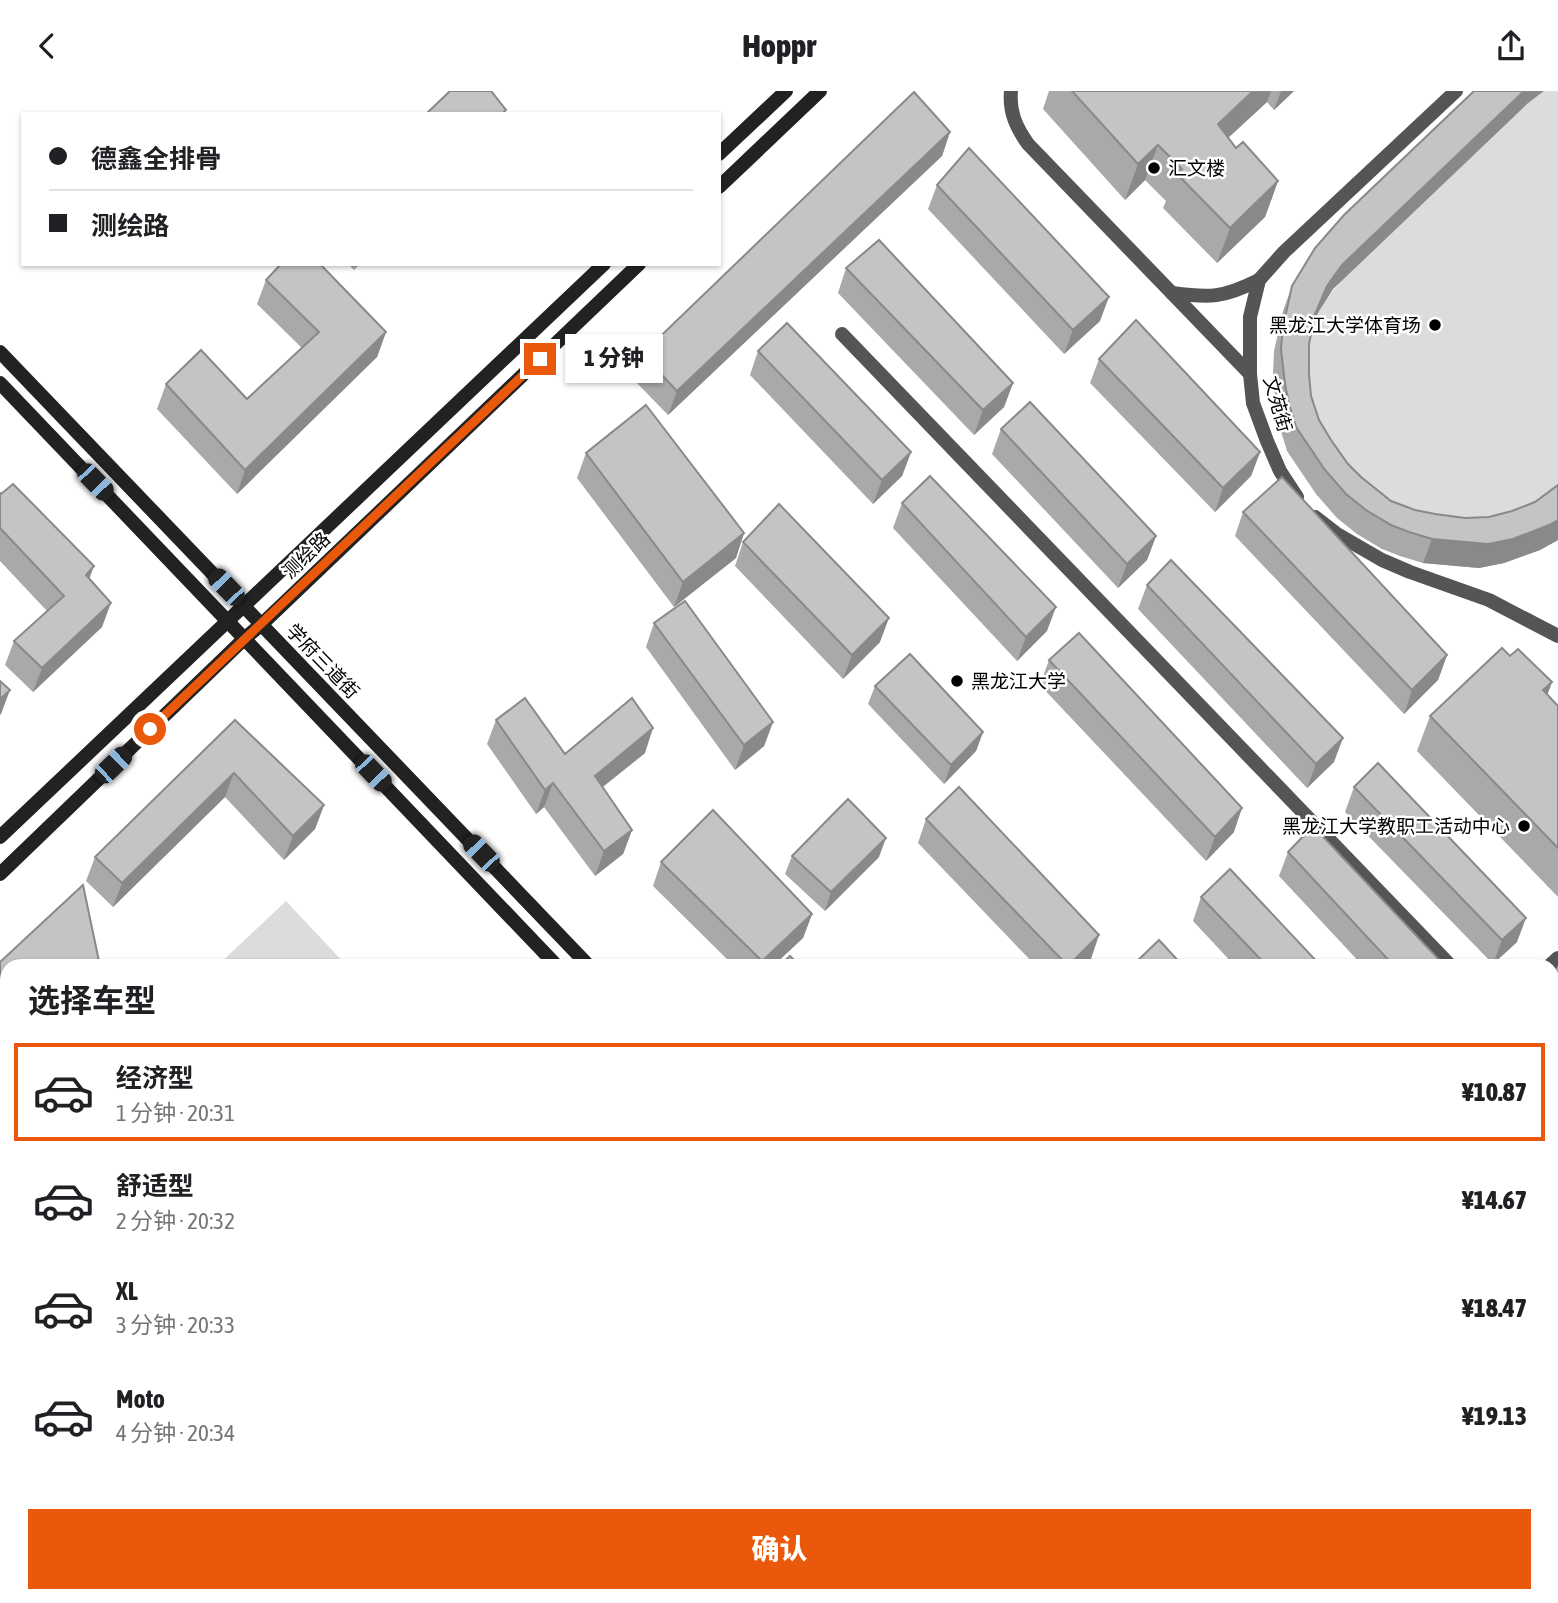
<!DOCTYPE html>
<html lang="zh">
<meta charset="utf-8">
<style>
body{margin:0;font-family:"Asap Condensed","Noto Sans SC",sans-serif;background:#f6f6f6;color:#202124;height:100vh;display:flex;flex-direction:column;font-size:26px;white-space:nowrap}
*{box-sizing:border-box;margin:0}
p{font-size:23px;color:#757577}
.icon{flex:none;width:38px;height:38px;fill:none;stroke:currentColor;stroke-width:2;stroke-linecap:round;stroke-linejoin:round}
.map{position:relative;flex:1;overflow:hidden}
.details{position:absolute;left:0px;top:868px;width:1559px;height:644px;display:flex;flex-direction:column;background:#fff;border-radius:21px 21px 0 0;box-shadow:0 2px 5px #0004}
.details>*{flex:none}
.guide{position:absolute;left:21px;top:21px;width:700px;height:154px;border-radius:0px;box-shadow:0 2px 5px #0004;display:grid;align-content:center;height:154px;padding:0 28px;background:#fff}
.end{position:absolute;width:32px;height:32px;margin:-16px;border:9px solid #ea580c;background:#fff;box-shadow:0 0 0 4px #fff}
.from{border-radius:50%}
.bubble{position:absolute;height:49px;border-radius:0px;background:#fff;box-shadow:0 2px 5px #0004;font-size:23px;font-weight:800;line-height:49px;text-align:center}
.car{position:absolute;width:21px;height:42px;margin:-21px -10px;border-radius:9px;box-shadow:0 0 5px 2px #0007;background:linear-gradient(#222 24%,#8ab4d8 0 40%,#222 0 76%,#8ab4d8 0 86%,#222 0)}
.guide b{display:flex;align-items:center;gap:24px;height:66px;font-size:26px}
.guide b+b{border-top:2px solid #e0e0e0}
.guide i{width:18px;height:18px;background:#202124}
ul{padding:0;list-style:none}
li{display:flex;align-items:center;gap:21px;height:98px;margin:0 14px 10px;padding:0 14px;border:4px solid transparent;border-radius:0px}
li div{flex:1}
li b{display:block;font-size:26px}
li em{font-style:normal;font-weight:800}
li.active{border-color:#ea580c}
li>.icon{width:63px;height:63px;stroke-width:1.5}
h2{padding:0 28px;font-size:32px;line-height:84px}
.action{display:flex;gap:14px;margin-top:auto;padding:14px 28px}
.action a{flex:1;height:80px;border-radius:0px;background:#ea580c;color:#fff;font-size:28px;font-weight:800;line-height:80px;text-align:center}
header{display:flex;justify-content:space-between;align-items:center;height:91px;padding:0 28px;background:#fff;font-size:32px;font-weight:800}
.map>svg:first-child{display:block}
.green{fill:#dcdcdc}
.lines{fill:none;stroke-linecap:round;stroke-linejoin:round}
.street{stroke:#555;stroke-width:14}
.secondary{stroke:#222;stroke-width:14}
.wall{fill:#a9a9a9}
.shaded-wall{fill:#898989}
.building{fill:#c4c4c4;stroke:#898989;stroke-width:2}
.route{stroke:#ea580c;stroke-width:9}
.poi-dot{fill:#000;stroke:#fff;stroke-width:2.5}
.labels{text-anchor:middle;stroke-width:5;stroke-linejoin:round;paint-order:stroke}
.poi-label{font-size:19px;fill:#000;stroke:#fff;text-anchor:start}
.street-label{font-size:19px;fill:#000;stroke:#fff}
</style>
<header><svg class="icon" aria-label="back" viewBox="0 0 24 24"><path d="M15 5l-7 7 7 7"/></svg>Hoppr<svg class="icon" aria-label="share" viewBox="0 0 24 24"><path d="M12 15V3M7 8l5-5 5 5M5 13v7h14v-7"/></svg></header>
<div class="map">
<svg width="1558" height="1512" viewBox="0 0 1558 1512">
<rect width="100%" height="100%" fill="#fff"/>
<g class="green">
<path d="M 1544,0 L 1558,0 L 1558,412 L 1503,445 L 1352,410 L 1310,353 L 1306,247 L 1323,212 L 1347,183 L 1527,13 Z"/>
<path d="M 286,810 L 347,875 L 217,875 Z"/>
</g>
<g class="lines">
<g class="street">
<path d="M 1011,0 C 1009,21 1016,36 1028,53 L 1250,283 L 1253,312 L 1267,350 L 1280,380 L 1297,406"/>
<path d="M 1172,202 C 1210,207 1223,207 1259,189"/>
<path d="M 842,243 L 1451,875"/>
<path d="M 1250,283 L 1250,226 L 1259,189 L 1284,161 L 1456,0"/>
<path d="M 1315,426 L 1337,443 L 1382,469 L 1410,481 L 1489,509 L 1558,545"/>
<path d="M 1549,875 L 1558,867"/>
<path d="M 1552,981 L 1558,987"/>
<path d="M 867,1512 L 875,1505"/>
</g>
<g class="secondary">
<path d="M 719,63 L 786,0"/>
<path d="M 719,96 L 820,0"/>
<path d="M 0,261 L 589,875"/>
<path d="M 0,292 L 557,875"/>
<path d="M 0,746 L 604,173"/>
<path d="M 0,783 L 245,547 L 262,533 L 639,173"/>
<path d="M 1161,1505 L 1168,1512"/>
<path d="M 1197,1505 L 1204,1512"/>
</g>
</g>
<g class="wall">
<path d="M 1049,0 L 1294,0 L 1274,19 L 1267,11 L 1228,47 L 1236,57 L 1278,90 L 1265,126 L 1217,172 L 1163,117 L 1166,110 L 1145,89 L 1125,109 L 1043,18 Z"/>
<path d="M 1527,13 L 1333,198 L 1319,220 L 1314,231 L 1309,253 L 1309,283 L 1311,305 L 1319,329 L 1331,349 L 1348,373 L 1361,386 L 1391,410 L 1415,419 L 1435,423 L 1465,427 L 1489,426 L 1512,420 L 1535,411 L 1558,394 L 1558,449 L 1540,459 L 1504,472 L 1479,477 L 1423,472 L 1400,465 L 1382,458 L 1357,443 L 1337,427 L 1316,403 L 1287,360 L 1280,337 L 1276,317 L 1273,282 L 1274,260 L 1283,220 L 1292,195 Z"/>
<path d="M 950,41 L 942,65 L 668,324 L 633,288 L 642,263 Z"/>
<path d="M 937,94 L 1100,230 L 1064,263 L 928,118 Z"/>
<path d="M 348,173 L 360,173 L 354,179 Z"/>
<path d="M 846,177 L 1013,292 L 1004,316 L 974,344 L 838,202 Z"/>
<path d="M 266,189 L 386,241 L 377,266 L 237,403 L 157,318 L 166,293 L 247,308 L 302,257 L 257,213 Z"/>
<path d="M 758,260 L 911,361 L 902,385 L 873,413 L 750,284 Z"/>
<path d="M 1099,268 L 1260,361 L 1251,385 L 1215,421 L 1090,292 Z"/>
<path d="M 1001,338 L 1156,445 L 1147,469 L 1118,497 L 992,363 Z"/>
<path d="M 586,362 L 744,442 L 736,467 L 674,516 L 577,387 Z"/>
<path d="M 0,402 L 89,487 L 102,536 L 33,601 L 5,574 L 14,550 L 47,520 L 0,470 Z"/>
<path d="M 902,412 L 1047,540 L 1017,570 L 893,437 Z"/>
<path d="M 1243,421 L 1447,564 L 1438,589 L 1404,623 L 1235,445 Z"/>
<path d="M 743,451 L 880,551 L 843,588 L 735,475 Z"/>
<path d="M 1147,494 L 1334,671 L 1307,697 L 1138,518 Z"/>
<path d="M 654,532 L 773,631 L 764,655 L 735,679 L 646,556 Z"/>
<path d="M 1510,565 L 1552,591 L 1547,604 L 1558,615 L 1558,806 L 1417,660 L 1430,625 Z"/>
<path d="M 1049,569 L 1234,741 L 1206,770 L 1040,594 Z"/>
<path d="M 875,595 L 983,641 L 976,660 L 944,693 L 868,613 Z"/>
<path d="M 235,629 L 324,714 L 315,738 L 284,769 L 225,706 L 113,816 L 86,790 L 95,766 Z"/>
<path d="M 496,629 L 565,663 L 645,662 L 603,696 L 632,739 L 623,763 L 595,785 L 544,716 L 536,723 L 487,653 Z"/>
<path d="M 1354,696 L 1517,851 L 1493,873 L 1345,721 Z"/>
<path d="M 926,728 L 1091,868 L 1083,875 L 1036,875 L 918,752 Z"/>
<path d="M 1288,761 L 1445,875 L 1363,875 L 1279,785 Z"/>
<path d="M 792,765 L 879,766 L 825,820 L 785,783 Z"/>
<path d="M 661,771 L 812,823 L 803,847 L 773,875 L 734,875 L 653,795 Z"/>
<path d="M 83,794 L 100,875 L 7,875 L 7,937 L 0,930 L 0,871 Z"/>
<path d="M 1201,806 L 1321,875 L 1235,875 L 1193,830 Z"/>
<path d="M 1558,874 L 1558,903 L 1552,897 L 1552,890 Z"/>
<path d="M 5,971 L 7,1117 L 0,1123 L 0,975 Z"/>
<path d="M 1552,989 L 1558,995 L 1558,1078 L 1552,1072 Z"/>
<path d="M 1552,1122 L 1558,1129 L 1558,1211 L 1552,1205 Z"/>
<path d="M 7,1216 L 7,1384 L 1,1391 L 7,1397 L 7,1484 L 0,1476 L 0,1222 Z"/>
<path d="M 1558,1268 L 1558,1349 L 1552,1343 L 1552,1274 Z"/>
<path d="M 1552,1399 L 1558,1405 L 1558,1477 L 1552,1471 Z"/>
<path d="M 27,1505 L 113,1505 L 120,1512 L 34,1512 Z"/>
<path d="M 405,1505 L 424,1505 L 417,1512 L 412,1512 Z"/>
<path d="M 494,1505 L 608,1505 L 615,1512 L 500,1512 Z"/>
<path d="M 1420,1505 L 1435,1505 L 1428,1512 L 1426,1512 Z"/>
<path d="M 1459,1505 L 1518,1505 L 1525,1512 L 1456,1512 Z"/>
</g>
<g class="shaded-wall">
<path d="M 1253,0 L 1271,0 L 1267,11 L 1205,68 L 1218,33 Z"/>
<path d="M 1281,0 L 1294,0 L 1274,19 Z"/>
<path d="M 1524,0 L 1544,0 L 1527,13 L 1333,198 L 1319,220 L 1306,247 L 1315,223 L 1327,195 L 1342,174 Z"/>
<path d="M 950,41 L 942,65 L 668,324 L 677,300 Z"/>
<path d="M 1158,54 L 1145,89 L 1125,109 L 1138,73 Z"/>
<path d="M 1278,90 L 1265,126 L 1217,172 L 1230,137 Z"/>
<path d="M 1109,206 L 1100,230 L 1064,263 L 1073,239 Z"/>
<path d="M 386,241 L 377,266 L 237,403 L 245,379 Z"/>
<path d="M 1013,292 L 1004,316 L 974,344 L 983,319 Z"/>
<path d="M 911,361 L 902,385 L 873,413 L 882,389 Z"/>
<path d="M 1260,361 L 1251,385 L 1215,421 L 1223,397 Z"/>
<path d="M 1558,429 L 1558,449 L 1540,459 L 1504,472 L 1479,477 L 1423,472 L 1432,448 Z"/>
<path d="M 744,442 L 736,467 L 674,516 L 683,491 Z"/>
<path d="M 1156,445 L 1147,469 L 1118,497 L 1127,473 Z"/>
<path d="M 94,475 L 85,499 L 86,484 Z"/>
<path d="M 111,512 L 102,536 L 33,601 L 42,577 Z"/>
<path d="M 1056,516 L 1047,540 L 1017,570 L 1026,546 Z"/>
<path d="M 889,527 L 880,551 L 843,588 L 852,564 Z"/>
<path d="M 1447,564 L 1438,589 L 1404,623 L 1412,599 Z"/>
<path d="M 1552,591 L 1539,627 L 1543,599 Z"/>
<path d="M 10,599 L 1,623 L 0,624 L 0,608 Z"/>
<path d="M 773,631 L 764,655 L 735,679 L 744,654 Z"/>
<path d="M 653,637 L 645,662 L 586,709 L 595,685 Z"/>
<path d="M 983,641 L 976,660 L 944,693 L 951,674 Z"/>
<path d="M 1343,647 L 1334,671 L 1307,697 L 1316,673 Z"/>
<path d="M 234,682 L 225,706 L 113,816 L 122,792 Z"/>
<path d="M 553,692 L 544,716 L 536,723 L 545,699 Z"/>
<path d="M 324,714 L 315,738 L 284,769 L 293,745 Z"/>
<path d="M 1242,717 L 1234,741 L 1206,770 L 1215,746 Z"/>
<path d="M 632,739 L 623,763 L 595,785 L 604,760 Z"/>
<path d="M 886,747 L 879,766 L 825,820 L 831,801 Z"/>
<path d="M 812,823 L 803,847 L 773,875 L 760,875 L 762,870 Z"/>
<path d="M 1526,827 L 1517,851 L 1493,873 L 1502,849 Z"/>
<path d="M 1099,844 L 1091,868 L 1083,875 L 1068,875 Z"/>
<path d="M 7,1060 L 7,1117 L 0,1123 L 0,1075 L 5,1062 Z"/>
<path d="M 7,1302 L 7,1319 L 0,1338 L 0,1308 Z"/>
<path d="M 7,1371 L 7,1384 L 0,1392 L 0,1390 Z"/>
<path d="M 418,1505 L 424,1505 L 417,1512 L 415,1512 Z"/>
<path d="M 1430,1505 L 1435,1505 L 1428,1512 Z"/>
</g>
<g class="building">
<path d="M 450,0 L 491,0 L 506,19 L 502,23 L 426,23 Z"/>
<path d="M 1072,0 L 1253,0 L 1218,33 L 1236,57 L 1243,51 L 1278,90 L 1230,137 L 1176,82 L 1182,78 L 1158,54 L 1138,73 Z"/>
<path d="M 1474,0 L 1524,0 L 1342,174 L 1327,195 L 1315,223 L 1309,253 L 1309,283 L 1311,305 L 1319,329 L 1331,349 L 1348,373 L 1361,386 L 1391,410 L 1415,419 L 1435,423 L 1465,427 L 1489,426 L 1512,420 L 1535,411 L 1558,394 L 1558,429 L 1549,434 L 1513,448 L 1488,453 L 1432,448 L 1409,441 L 1391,434 L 1366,419 L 1346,403 L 1325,379 L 1296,336 L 1289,313 L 1285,293 L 1281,258 L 1283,236 L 1292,195 L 1315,157 L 1344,124 Z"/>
<path d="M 914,1 L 950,41 L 677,300 L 642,263 Z"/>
<path d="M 969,57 L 1109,206 L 1073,239 L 937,94 Z"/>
<path d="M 879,149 L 1013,292 L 983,319 L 846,177 Z"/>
<path d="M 281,173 L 320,173 L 386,241 L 245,379 L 166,293 L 201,259 L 247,308 L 319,241 L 266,189 Z"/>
<path d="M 1136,229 L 1260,361 L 1223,397 L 1099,268 Z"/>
<path d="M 787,232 L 911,361 L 882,389 L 758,260 Z"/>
<path d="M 1030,311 L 1156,445 L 1127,473 L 1001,338 Z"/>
<path d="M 646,314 L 744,442 L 683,491 L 586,362 Z"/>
<path d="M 930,385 L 1056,516 L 1026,546 L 902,412 Z"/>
<path d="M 1282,386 L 1447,564 L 1412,599 L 1243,421 Z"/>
<path d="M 13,393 L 94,475 L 86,484 L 111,512 L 42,577 L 14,550 L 64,505 L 0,437 L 0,402 L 1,403 Z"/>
<path d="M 779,413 L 889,527 L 852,564 L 743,451 Z"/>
<path d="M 1171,469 L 1343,647 L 1316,673 L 1147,494 Z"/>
<path d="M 685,510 L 773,631 L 744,654 L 654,532 Z"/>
<path d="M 1079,542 L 1242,717 L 1215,746 L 1049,569 Z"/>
<path d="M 1502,557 L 1510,565 L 1518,558 L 1552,591 L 1543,599 L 1558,615 L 1558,757 L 1430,625 Z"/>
<path d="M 910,563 L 983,641 L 951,674 L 875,595 Z"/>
<path d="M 0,590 L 10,599 L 0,608 Z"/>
<path d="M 525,607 L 565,663 L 632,607 L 653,637 L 595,685 L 632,739 L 604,760 L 553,692 L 545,699 L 496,629 Z"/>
<path d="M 235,629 L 324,714 L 293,745 L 234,682 L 122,792 L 95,766 Z"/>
<path d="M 1378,672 L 1526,827 L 1502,849 L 1354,696 Z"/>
<path d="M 959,696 L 1099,844 L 1068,875 L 926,728 Z"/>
<path d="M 848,708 L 886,747 L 831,801 L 792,765 Z"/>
<path d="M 713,719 L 812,823 L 762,870 L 661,771 Z"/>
<path d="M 1313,735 L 1445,875 L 1394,875 L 1288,761 Z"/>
<path d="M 1230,778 L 1321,875 L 1267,875 L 1201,806 Z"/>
<path d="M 83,794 L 100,875 L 88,875 L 85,872 L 81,875 L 7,875 L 7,904 L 0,897 L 0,871 Z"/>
<path d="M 1159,849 L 1183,875 L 1132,875 Z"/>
<path d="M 790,865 L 800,875 L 779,875 Z"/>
<path d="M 5,971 L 7,973 L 7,997 L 5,999 L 7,1000 L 7,1060 L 5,1062 L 0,1057 L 0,975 Z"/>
<path d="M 1552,989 L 1558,995 L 1558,1045 L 1552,1039 Z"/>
<path d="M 1552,1122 L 1558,1129 L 1558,1177 L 1552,1171 Z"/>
<path d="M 7,1216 L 7,1302 L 0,1308 L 0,1222 Z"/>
<path d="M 1558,1268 L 1558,1315 L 1552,1309 L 1552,1274 Z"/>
<path d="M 0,1390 L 7,1397 L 7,1450 L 0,1443 Z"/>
<path d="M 1552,1399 L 1558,1405 L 1558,1451 L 1552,1445 Z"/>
<path d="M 58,1505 L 113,1505 L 120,1512 L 65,1512 Z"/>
<path d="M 331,1505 L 393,1505 L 400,1512 L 324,1512 Z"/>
<path d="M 540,1505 L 608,1505 L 615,1512 L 547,1512 Z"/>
<path d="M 918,1505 L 1090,1505 L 1097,1512 L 911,1512 Z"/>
<path d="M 1474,1505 L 1518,1505 L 1525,1512 L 1481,1512 Z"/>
</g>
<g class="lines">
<path class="route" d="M 150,638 L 540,268"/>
</g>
<g class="poi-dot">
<circle cx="1154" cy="77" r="7"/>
<circle cx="1435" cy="234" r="7"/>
<circle cx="957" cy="590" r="7"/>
<circle cx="1524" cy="735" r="7"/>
</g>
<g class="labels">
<g class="poi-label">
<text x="1168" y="84">汇文楼</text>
<text x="1421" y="241" text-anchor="end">黑龙江大学体育场</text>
<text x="971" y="597">黑龙江大学</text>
<text x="1510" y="742" text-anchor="end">黑龙江大学教职工活动中心</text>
</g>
<g class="street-label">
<text transform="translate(1278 313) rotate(74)" y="7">文苑街</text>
<text transform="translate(306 464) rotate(-44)" y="7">测绘路</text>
<text transform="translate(323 570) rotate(46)" y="7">学府三道街</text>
</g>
</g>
</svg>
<i class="end from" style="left:150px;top:638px"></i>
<i class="end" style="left:540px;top:268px"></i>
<div class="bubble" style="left:565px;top:243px;width:98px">1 分钟</div>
<i class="car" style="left:95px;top:391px;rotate:136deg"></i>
<i class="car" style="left:226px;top:496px;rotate:316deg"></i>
<i class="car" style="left:113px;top:674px;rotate:46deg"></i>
<i class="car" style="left:373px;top:682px;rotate:136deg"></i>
<i class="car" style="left:481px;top:762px;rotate:316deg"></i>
<div class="guide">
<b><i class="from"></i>德鑫全排骨</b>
<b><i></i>测绘路</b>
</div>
<section class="details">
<h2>选择车型</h2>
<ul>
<li class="active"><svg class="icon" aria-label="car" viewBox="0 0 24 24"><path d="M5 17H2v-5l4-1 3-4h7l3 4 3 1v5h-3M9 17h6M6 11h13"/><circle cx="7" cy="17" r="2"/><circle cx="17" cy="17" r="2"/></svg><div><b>经济型</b><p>1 分钟 · 20:31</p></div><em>¥10.87</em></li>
<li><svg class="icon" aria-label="car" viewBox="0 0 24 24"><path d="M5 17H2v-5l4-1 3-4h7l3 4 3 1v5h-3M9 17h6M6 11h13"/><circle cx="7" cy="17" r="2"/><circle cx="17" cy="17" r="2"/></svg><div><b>舒适型</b><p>2 分钟 · 20:32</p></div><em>¥14.67</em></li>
<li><svg class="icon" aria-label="car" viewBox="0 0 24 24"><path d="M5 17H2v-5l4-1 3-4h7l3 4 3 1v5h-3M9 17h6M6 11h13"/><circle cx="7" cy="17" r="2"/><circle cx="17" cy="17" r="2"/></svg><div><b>XL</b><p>3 分钟 · 20:33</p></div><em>¥18.47</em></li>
<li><svg class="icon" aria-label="car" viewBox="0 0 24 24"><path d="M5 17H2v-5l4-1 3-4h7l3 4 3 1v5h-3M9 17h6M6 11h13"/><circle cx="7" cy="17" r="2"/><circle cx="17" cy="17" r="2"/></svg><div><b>Moto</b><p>4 分钟 · 20:34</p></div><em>¥19.13</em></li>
</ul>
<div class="action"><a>确认</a></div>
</section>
</div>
